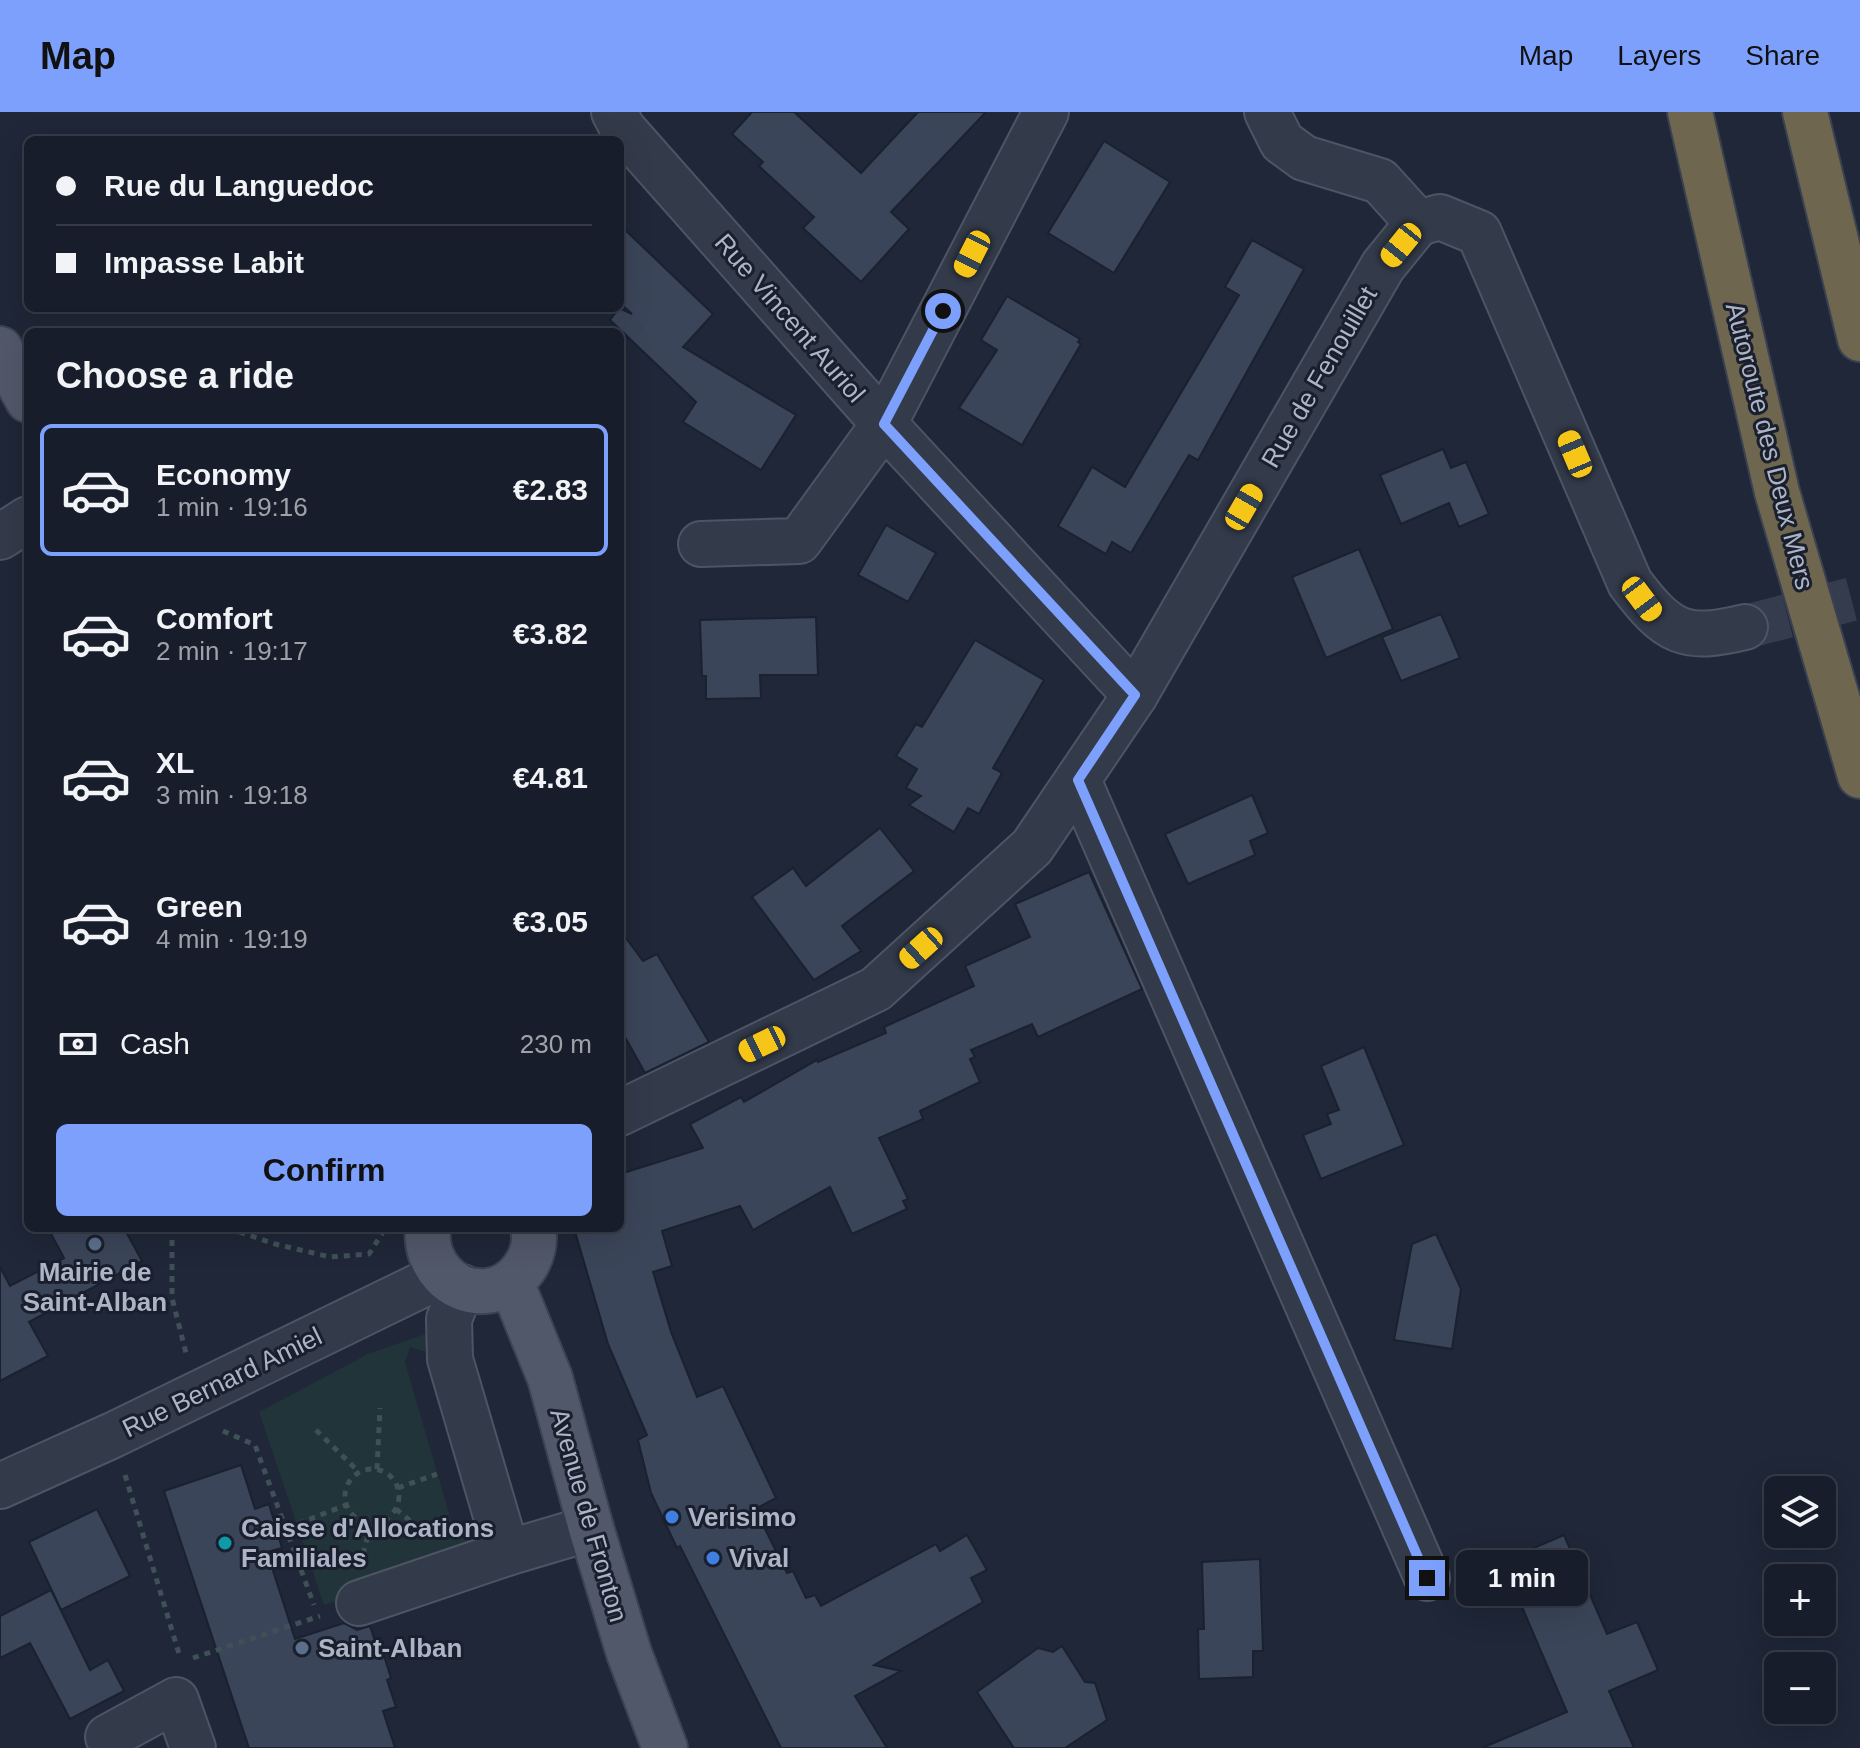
<!DOCTYPE html>
<meta charset="utf-8">
<style>
body{margin:0;font-family:Helvetica,sans-serif;background:#242a36;color:#f1f3f6;height:100vh;display:flex;flex-direction:column;font-size:30px;white-space:nowrap}
*{box-sizing:border-box;margin:0}
p{font-size:26px;color:#9ea2a8}
.icon{flex:none;width:44px;height:44px;fill:none;stroke:currentColor;stroke-width:2;stroke-linecap:round;stroke-linejoin:round}
.map{position:relative;flex:1;overflow:hidden}
.sheet{position:absolute;left:24px;top:216px;width:600px;height:904px;display:flex;flex-direction:column;background:#171d2a;border-radius:12px;box-shadow:0 8px 32px #0002,0 0 0 2px #363b47}
.sheet>*{flex:none}
.guide{position:absolute;left:24px;top:24px;width:600px;height:176px;border-radius:12px;box-shadow:0 8px 32px #0002,0 0 0 2px #363b47;display:grid;align-content:center;height:176px;padding:0 32px;background:#171d2a}
.tools{position:absolute;left:1764px;top:1364px;display:grid;gap:16px}
.tools a{display:grid;place-items:center;width:72px;height:72px;border-radius:12px;background:#171d2a;box-shadow:0 8px 32px #0002,0 0 0 2px #363b47;font-size:40px}
.end{position:absolute;width:36px;height:36px;margin:-18px;border:10px solid #7ca0fc;background:#111;box-shadow:0 0 0 4px #111}
.from{border-radius:50%}
.bubble{position:absolute;height:56px;border-radius:12px;background:#171d2a;box-shadow:0 8px 32px #0002,0 0 0 2px #363b47;font-size:26px;font-weight:800;line-height:56px;text-align:center}
.car{position:absolute;width:24px;height:48px;margin:-24px -12px;border-radius:10px;box-shadow:0 0 6px 2px #0007;background:linear-gradient(#f5c518 24%,#345 0 40%,#f5c518 0 76%,#345 0 86%,#f5c518 0)}
.guide b{display:flex;align-items:center;gap:28px;height:76px;font-size:30px}
.guide b+b{border-top:2px solid #363b47}
.guide i{width:20px;height:20px;background:#f1f3f6}
ul{padding:0;list-style:none}
li{display:flex;align-items:center;gap:24px;height:132px;margin:0 16px 12px;padding:0 16px;border:4px solid transparent;border-radius:12px}
li div{flex:1}
li b{display:block;font-size:30px}
li em{font-style:normal;font-weight:800}
li.active{border-color:#7ca0fc}
li>.icon{width:72px;height:72px;stroke-width:1.5}
h2{padding:0 32px;font-size:36px;line-height:96px}
.pay{display:flex;align-items:center;gap:20px;height:88px;padding:0 32px;font-size:30px}
.pay p{margin-inline-start:auto}
.button{display:flex;gap:16px;margin-top:auto;padding:16px 32px}
.button a{flex:1;height:92px;border-radius:12px;background:#7ca0fc;color:#111;font-size:32px;font-weight:800;line-height:92px;text-align:center}
header{display:flex;align-items:center;gap:48px;box-sizing:border-box;height:112px;padding:0 40px;background:#7ca0fc;color:#111}
header strong{font-size:38px}
nav{display:flex;gap:44px;margin-inline-start:auto;font-size:28px}
.map>svg:first-child{display:block}
.green{fill:#213439}
.building{fill:#3b4559;stroke:#1a212f;stroke-width:2}
.lines{fill:none;stroke-linecap:round;stroke-linejoin:round}
.minor-tunnel{stroke:#343c4d;stroke-width:44;stroke-dasharray:44 22;stroke-linecap:butt}
.minor-casing{stroke:#4d5464;stroke-width:48}
.major-casing{stroke:#3c4352;stroke-width:48}
.highway-casing{stroke:#3a4150;stroke-width:48}
.path{stroke:#3f5157;stroke-width:5;stroke-dasharray:6 6;stroke-linecap:butt}
.minor{stroke:#333a49;stroke-width:44}
.major{stroke:#515869;stroke-width:44}
.highway{stroke:#6f6650;stroke-width:44}
.route{stroke:#7ca0fc;stroke-width:10}
.service-dot{fill:#5c6f8a;stroke:#191f2d;stroke-width:3}
.shop-dot{fill:#3f7fe0;stroke:#191f2d;stroke-width:3}
.culture-dot{fill:#0f9aa8;stroke:#191f2d;stroke-width:3}
.labels{text-anchor:middle;stroke-width:6;stroke-linejoin:round;paint-order:stroke}
.street-label{font-size:26px;fill:#adb4c6;stroke:#191f2d}
.poi-label{font-size:26px;font-weight:bold;fill:#adb4c6;stroke:#191f2d;text-anchor:start}
</style>
<header>
<strong>Map</strong>
<nav><a>Map</a><a>Layers</a><a>Share</a></nav>
</header>
<div class="map">
<svg width="1860" height="1636" viewBox="0 0 1860 1636">
<rect width="100%" height="100%" fill="#1f2738"/>
<path class="green" d="M 428,1221 L 425,1240 L 410,1235 L 405,1250 L 454,1419 L 487,1425 L 478,1440 L 324,1493 L 259,1300 L 368,1242 Z"/>
<g class="building">
<path d="M 752,0 L 794,0 L 861,61 L 918,0 L 986,0 L 891,100 L 909,117 L 861,170 L 803,116 L 814,105 L 759,54 L 763,50 L 732,22 Z"/>
<path d="M 1104,29 L 1170,70 L 1114,161 L 1048,121 Z"/>
<path d="M 620,113 L 713,202 L 683,235 L 796,303 L 761,358 L 683,310 L 696,290 L 610,208 L 619,196 L 632,202 L 620,191 Z"/>
<path d="M 1252,128 L 1304,157 L 1198,348 L 1189,343 L 1131,441 L 1112,430 L 1106,442 L 1058,414 L 1092,355 L 1125,375 L 1239,183 L 1225,175 Z"/>
<path d="M 1007,184 L 1080,227 L 1078,230 L 1081,232 L 1022,333 L 959,296 L 997,238 L 981,228 Z"/>
<path d="M 1443,337 L 1451,356 L 1466,350 L 1489,402 L 1459,415 L 1449,391 L 1401,412 L 1380,363 Z"/>
<path d="M 886,413 L 936,441 L 908,490 L 858,463 Z"/>
<path d="M 1359,437 L 1393,517 L 1326,546 L 1292,465 Z"/>
<path d="M 1441,502 L 1460,546 L 1401,569 L 1382,525 Z"/>
<path d="M 816,505 L 818,563 L 760,563 L 761,586 L 706,587 L 706,564 L 702,564 L 700,508 Z"/>
<path d="M 975,528 L 1044,568 L 993,656 L 1002,661 L 979,702 L 968,696 L 954,720 L 909,693 L 921,684 L 906,676 L 917,657 L 896,644 L 916,612 L 922,615 Z"/>
<path d="M 1252,683 L 1268,721 L 1250,729 L 1255,743 L 1188,772 L 1165,722 Z"/>
<path d="M 880,716 L 914,759 L 842,814 L 861,839 L 814,868 L 752,785 L 793,756 L 806,774 Z"/>
<path d="M 1089,760 L 1142,877 L 1038,925 L 1032,912 L 971,938 L 975,945 L 970,947 L 980,970 L 920,999 L 923,1007 L 879,1026 L 908,1087 L 903,1089 L 907,1097 L 852,1122 L 830,1075 L 753,1118 L 740,1094 L 662,1119 L 672,1154 L 653,1160 L 671,1220 L 697,1285 L 723,1274 L 776,1386 L 755,1397 L 787,1461 L 793,1459 L 806,1486 L 815,1483 L 821,1494 L 936,1432 L 940,1439 L 967,1423 L 987,1458 L 971,1466 L 983,1490 L 874,1553 L 901,1559 L 855,1584 L 887,1636 L 781,1636 L 680,1434 L 677,1436 L 651,1381 L 638,1328 L 647,1323 L 608,1232 L 574,1116 L 620,1116 L 620,1062 L 703,1036 L 690,1012 L 741,985 L 744,990 L 817,948 L 818,950 L 886,921 L 884,915 L 974,874 L 965,854 L 1030,825 L 1015,792 Z"/>
<path d="M 620,818 L 643,849 L 657,842 L 709,930 L 645,961 L 620,916 Z"/>
<path d="M 1364,935 L 1404,1033 L 1321,1067 L 1303,1023 L 1331,1012 L 1327,1002 L 1339,998 L 1321,954 Z"/>
<path d="M 48,1116 L 124,1116 L 142,1149 L 29,1210 L 48,1244 L 0,1269 L 0,1155 L 10,1174 L 64,1146 Z"/>
<path d="M 1436,1122 L 1461,1177 L 1452,1237 L 1394,1228 L 1412,1132 Z"/>
<path d="M 241,1353 L 255,1397 L 269,1392 L 282,1436 L 267,1440 L 295,1527 L 344,1511 L 357,1518 L 370,1514 L 377,1535 L 381,1534 L 391,1566 L 387,1568 L 396,1595 L 383,1599 L 395,1636 L 249,1636 L 164,1379 Z"/>
<path d="M 97,1397 L 130,1464 L 61,1498 L 29,1430 Z"/>
<path d="M 1564,1423 L 1607,1522 L 1637,1510 L 1658,1558 L 1609,1579 L 1634,1636 L 1482,1636 L 1567,1600 L 1508,1462 L 1511,1460 L 1506,1448 Z"/>
<path d="M 1260,1447 L 1263,1539 L 1253,1539 L 1253,1565 L 1199,1567 L 1198,1517 L 1204,1517 L 1202,1450 Z"/>
<path d="M 51,1478 L 90,1558 L 108,1548 L 124,1579 L 70,1607 L 30,1531 L 0,1546 L 0,1504 Z"/>
<path d="M 1062,1534 L 1085,1570 L 1095,1571 L 1107,1608 L 1065,1636 L 1014,1636 L 977,1580 L 1038,1536 L 1053,1540 Z"/>
</g>
<g class="lines">
<path class="minor-tunnel" d="M 1745,515 L 1860,485"/>
<defs>
<g id="minor">
<path d="M 614,0 L 623,17 L 884,312 L 1135,583"/>
<path d="M 1267,0 L 1282,30 L 1304,46 L 1380,69 L 1418,111"/>
<path d="M 1418,111 L 1440,105 L 1479,121 L 1630,471 C 1668,521 1684,530 1745,515"/>
<path d="M 0,425 L 28,407"/>
<path d="M 701,432 L 799,429 L 884,312 L 1046,0"/>
<path d="M 1078,668 L 1427,1466"/>
<path d="M 620,1001 L 876,877 L 1032,735 L 1135,583 L 1383,154 L 1418,111"/>
<path d="M 462,1175 L 449,1207 L 450,1247 L 507,1441"/>
<path d="M 0,1374 L 113,1323 L 442,1163"/>
<path d="M 359,1491 L 507,1441 L 591,1416"/>
<path d="M 108,1625 L 176,1588 L 193,1636"/>
</g>
<g id="major">
<path d="M 0,237 L 28,288"/>
<path d="M 428,1116 C 424,1150 451,1183 487,1179 C 517,1176 539,1144 533,1116"/>
<path d="M 511,1170 L 550,1266 L 591,1416 L 629,1541 L 665,1636"/>
</g>
<g id="highway">
<path d="M 1690,0 L 1777,380 L 1860,664"/>
<path d="M 1805,0 L 1860,227"/>
</g>
</defs>
<use href="#minor" class="minor-casing"/>
<use href="#major" class="major-casing"/>
<use href="#highway" class="highway-casing"/>
<g class="path">
<path d="M 172,1116 L 172,1186 L 186,1241"/>
<path d="M 228,1116 L 275,1132 L 330,1145 L 369,1142 L 383,1120"/>
<path d="M 316,1318 L 359,1360"/>
<path d="M 223,1319 L 255,1333 L 314,1493"/>
<path d="M 377,1357 L 380,1296"/>
<circle cx="372" cy="1384" r="27"/>
<path d="M 125,1363 L 180,1545"/>
<path d="M 398,1376 L 437,1362"/>
<path d="M 396,1397 L 427,1423"/>
<path d="M 287,1416 L 346,1393"/>
<path d="M 363,1442 L 371,1412"/>
<path d="M 193,1546 L 320,1504"/>
</g>
<use href="#minor" class="minor"/>
<use href="#major" class="major"/>
<use href="#highway" class="highway"/>
</g>
<g class="lines">
<path class="route" d="M 943,199 L 884,312 L 1135,583 L 1078,668 L 1427,1466"/>
</g>
<g class="service-dot">
<circle cx="95" cy="1132" r="8"/>
<circle cx="302" cy="1536" r="8"/>
</g>
<g class="shop-dot">
<circle cx="672" cy="1405" r="8"/>
<circle cx="713" cy="1446" r="8"/>
</g>
<circle class="culture-dot" cx="225" cy="1431" r="8"/>
<g class="labels">
<g class="street-label">
<text transform="translate(790 206) rotate(49)" y="9">Rue Vincent Auriol</text>
<text transform="translate(1319 265) rotate(-60)" y="9">Rue de Fenouillet</text>
<text transform="translate(1770 334) rotate(76)" y="9">Autoroute des Deux Mers</text>
<text transform="translate(222 1270) rotate(-26)" y="9">Rue Bernard Amiel</text>
<text transform="translate(589 1403) rotate(74)" y="9">Avenue de Fronton</text>
</g>
<g class="poi-label">
<text x="95" y="1169" text-anchor="middle">Mairie de<tspan x="95" dy="30">Saint-Alban</tspan></text>
<text x="688" y="1414">Verisimo</text>
<text x="241" y="1425">Caisse d'Allocations<tspan x="241" dy="30">Familiales</tspan></text>
<text x="729" y="1455">Vival</text>
<text x="318" y="1545">Saint-Alban</text>
</g>
</g>
</svg>
<div class="tools">
<a><svg class="icon" aria-label="layers" viewBox="0 0 24 24"><path d="M12 4l9 5-9 5-9-5zM3 14l9 5 9-5"/></svg></a>
<a>+</a>
<a>−</a>
</div>
<i class="end from" style="left:943px;top:199px"></i>
<i class="end" style="left:1427px;top:1466px"></i>
<div class="bubble" style="left:1456px;top:1438px;width:132px">1 min</div>
<i class="car" style="left:1401px;top:133px;rotate:219deg"></i>
<i class="car" style="left:972px;top:142px;rotate:207deg"></i>
<i class="car" style="left:1575px;top:342px;rotate:337deg"></i>
<i class="car" style="left:1244px;top:395px;rotate:30deg"></i>
<i class="car" style="left:1642px;top:487px;rotate:143deg"></i>
<i class="car" style="left:921px;top:836px;rotate:228deg"></i>
<i class="car" style="left:762px;top:932px;rotate:244deg"></i>
<div class="guide">
<b><i class="from"></i>Rue du Languedoc</b>
<b><i></i>Impasse Labit</b>
</div>
<section class="sheet">
<h2>Choose a ride</h2>
<ul>
<li class="active"><svg class="icon" aria-label="car" viewBox="0 0 24 24"><path d="M5 17H2v-5l4-1 3-4h7l3 4 3 1v5h-3M9 17h6M6 11h13"/><circle cx="7" cy="17" r="2"/><circle cx="17" cy="17" r="2"/></svg><div><b>Economy</b><p>1 min · 19:16</p></div><em>€2.83</em></li>
<li><svg class="icon" aria-label="car" viewBox="0 0 24 24"><path d="M5 17H2v-5l4-1 3-4h7l3 4 3 1v5h-3M9 17h6M6 11h13"/><circle cx="7" cy="17" r="2"/><circle cx="17" cy="17" r="2"/></svg><div><b>Comfort</b><p>2 min · 19:17</p></div><em>€3.82</em></li>
<li><svg class="icon" aria-label="car" viewBox="0 0 24 24"><path d="M5 17H2v-5l4-1 3-4h7l3 4 3 1v5h-3M9 17h6M6 11h13"/><circle cx="7" cy="17" r="2"/><circle cx="17" cy="17" r="2"/></svg><div><b>XL</b><p>3 min · 19:18</p></div><em>€4.81</em></li>
<li><svg class="icon" aria-label="car" viewBox="0 0 24 24"><path d="M5 17H2v-5l4-1 3-4h7l3 4 3 1v5h-3M9 17h6M6 11h13"/><circle cx="7" cy="17" r="2"/><circle cx="17" cy="17" r="2"/></svg><div><b>Green</b><p>4 min · 19:19</p></div><em>€3.05</em></li>
</ul>
<div class="pay"><svg class="icon" aria-label="cash" viewBox="0 0 24 24"><path d="M3 7h18v10H3z"/><circle cx="12" cy="12" r="2"/></svg>Cash<p>230 m</p></div>
<div class="button"><a>Confirm</a></div>
</section>
</div>
